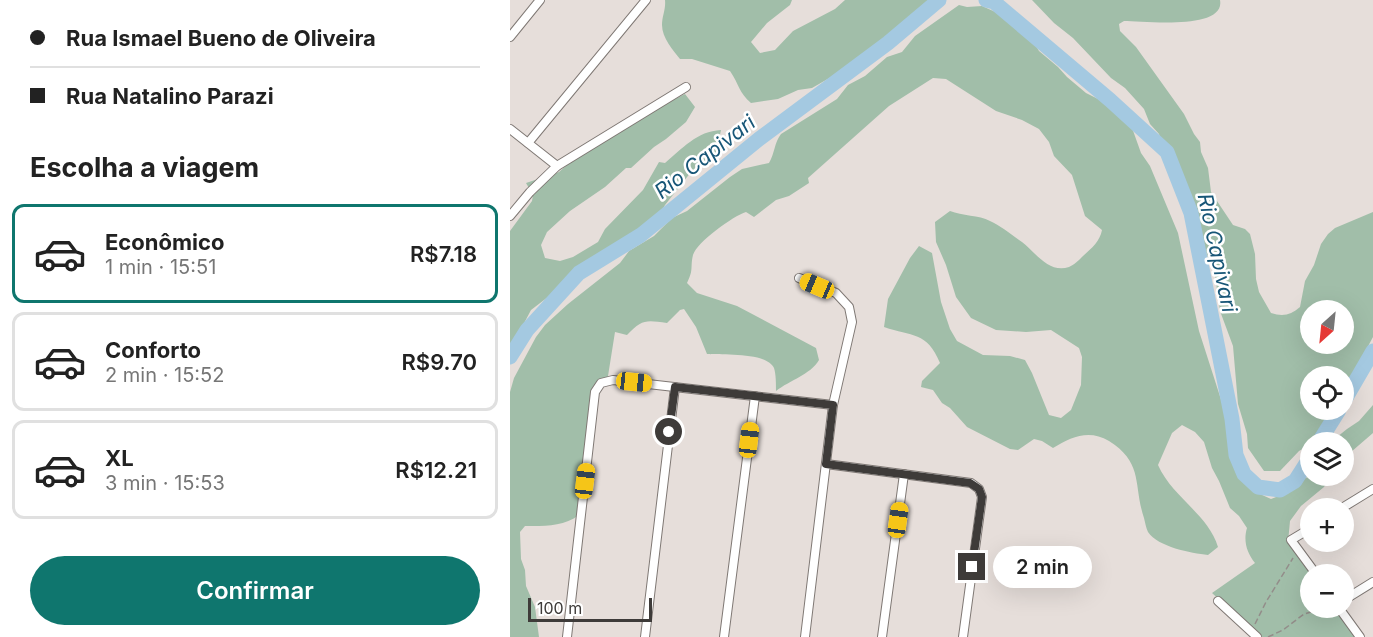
<!DOCTYPE html>
<html lang="pt">
<meta charset="utf-8">
<style>
body{margin:0;font-family:Inter,sans-serif;background:#f2f2f2;color:#222;height:100vh;display:flex;flex-direction:column;font-size:22px;white-space:nowrap}
*{box-sizing:border-box;margin:0}
p{font-size:20px;color:#767676}
.icon{flex:none;width:33px;height:33px;fill:none;stroke:currentColor;stroke-width:2;stroke-linecap:round;stroke-linejoin:round}
.map{position:relative;flex:1;overflow:hidden}
.side{display:flex;flex-direction:column;background:#fff;width:510px}
.side>*{flex:none}
.banner{display:grid;align-content:center;height:132px;padding:0 30px;background:#fff}
.needle{width:39px;rotate:207deg}
.buttons{position:absolute;left:790px;top:300px;display:grid;gap:12px}
.buttons a{display:grid;place-items:center;width:54px;height:54px;border-radius:50%;background:#fff;box-shadow:0 6px 24px #0002;font-size:30px}
.scale{position:absolute;left:18px;bottom:15px;width:124px;box-sizing:border-box;padding-left:6px;border:3px solid #3e3b39;border-top:0;font-size:16px;line-height:21px;white-space:nowrap;color:#3e3b39;-webkit-text-stroke:4px #fff;paint-order:stroke}
.end{position:absolute;width:27px;height:27px;margin:-14px;border:8px solid #3e3b39;background:#fff;box-shadow:0 0 0 3px #fff}
.from{border-radius:50%}
.bubble{position:absolute;height:42px;border-radius:21px;background:#fff;box-shadow:0 6px 24px #0002;font-size:20px;font-weight:600;line-height:42px;text-align:center}
.car{position:absolute;width:18px;height:36px;margin:-18px -9px;border-radius:8px;box-shadow:0 0 4px 2px #0007;background:linear-gradient(#f5c518 24%,#345 0 40%,#f5c518 0 76%,#345 0 86%,#f5c518 0)}
.banner b{display:flex;align-items:center;gap:21px;height:57px;font-size:22px}
.banner b+b{border-top:2px solid #e0e0e0}
.banner i{width:15px;height:15px;background:#222}
ul{padding:0;list-style:none}
li{display:flex;align-items:center;gap:18px;height:99px;margin:0 12px 9px;padding:0 18px;border:3px solid #e0e0e0;border-radius:12px}
li div{flex:1}
li b{display:block;font-size:22px}
li em{font-style:normal;font-weight:600}
li.active{border-color:#0f766e}
li>.icon{width:54px;height:54px;stroke-width:1.5}
h2{padding:0 30px;font-size:27px;line-height:72px}
.button{display:flex;gap:12px;margin-top:auto;padding:12px 30px}
.button a{flex:1;height:69px;border-radius:36px;background:#0f766e;color:#fff;font-size:24px;font-weight:600;line-height:69px;text-align:center}
main{display:flex;flex:1;min-height:0}
.map>svg:first-child{display:block}
.green{fill:#a1bea9;fill-rule:evenodd}
.lines{fill:none;stroke-linecap:round;stroke-linejoin:round}
.river{stroke:#a4c9e1;stroke-width:15}
.minor-casing{stroke:#7f7874;stroke-width:10}
.path{stroke:#938d8a;stroke-width:1.5;stroke-dasharray:6 3;stroke-linecap:butt}
.minor{stroke:#fff;stroke-width:8}
.route{stroke:#3e3b39;stroke-width:8}
.labels{text-anchor:middle;stroke-width:5;stroke-linejoin:round;paint-order:stroke}
.water-label{font-size:21px;font-style:italic;fill:#175677;stroke:#fff}
</style>
<main>
<section class="side">
<div class="banner">
<b><i class="from"></i>Rua Ismael Bueno de Oliveira</b>
<b><i></i>Rua Natalino Parazi</b>
</div>
<h2>Escolha a viagem</h2>
<ul>
<li class="active"><svg class="icon" aria-label="car" viewBox="0 0 24 24"><path d="M5 17H2v-5l4-1 3-4h7l3 4 3 1v5h-3M9 17h6M6 11h13"/><circle cx="7" cy="17" r="2"/><circle cx="17" cy="17" r="2"/></svg><div><b>Econômico</b><p>1 min · 15:51</p></div><em>R$7.18</em></li>
<li><svg class="icon" aria-label="car" viewBox="0 0 24 24"><path d="M5 17H2v-5l4-1 3-4h7l3 4 3 1v5h-3M9 17h6M6 11h13"/><circle cx="7" cy="17" r="2"/><circle cx="17" cy="17" r="2"/></svg><div><b>Conforto</b><p>2 min · 15:52</p></div><em>R$9.70</em></li>
<li><svg class="icon" aria-label="car" viewBox="0 0 24 24"><path d="M5 17H2v-5l4-1 3-4h7l3 4 3 1v5h-3M9 17h6M6 11h13"/><circle cx="7" cy="17" r="2"/><circle cx="17" cy="17" r="2"/></svg><div><b>XL</b><p>3 min · 15:53</p></div><em>R$12.21</em></li>
</ul>
<div class="button"><a>Confirmar</a></div>
</section>
<div class="map">
<svg width="863" height="637" viewBox="0 0 863 637">
<rect width="100%" height="100%" fill="#e6deda"/>
<g class="green">
<path d="M 155,0 L 282,0 L 280,5 L 257,23 L 241,42 L 250,53 L 265,50 L 283,31 L 325,9 L 335,0 L 425,0 L 403,15 L 347,65 L 330,72 L 302,88 L 288,90 L 268,99 L 241,103 C 229,93 229,84 220,71 L 182,59 L 170,59 C 163,50 152,38 152,25 C 152,16 156,9 155,0 Z"/>
<path d="M 522,0 L 710,0 C 716,31 633,21 614,21 L 609,24 L 610,31 L 626,47 L 674,114 L 684,134 L 690,142 L 691,152 L 698,168 L 701,192 L 723,225 L 735,229 L 740,234 L 745,254 L 746,279 L 749,292 L 761,313 C 773,317 781,315 790,307 L 795,281 L 804,265 L 811,244 L 818,234 L 825,228 L 863,212 L 863,337 L 834,391 L 834,376 L 801,376 L 801,410 L 825,410 L 817,435 L 789,451 L 770,471 L 754,471 L 738,448 L 737,434 L 728,404 L 723,346 L 710,311 L 705,275 L 687,229 L 675,190 L 653,147 L 649,134 L 640,124 L 634,109 L 615,88 L 601,78 L 563,38 L 544,23 ZM 834,310 L 834,344 L 801,344 L 801,310 Z"/>
<path d="M 449,5 L 457,7 L 472,6 L 501,19 L 522,39 L 529,51 L 548,67 L 557,77 L 576,93 L 602,106 L 621,125 L 631,153 L 640,166 L 668,233 L 689,331 L 733,468 L 750,494 L 761,499 C 778,494 784,482 800,476 C 806,474 814,476 821,476 L 814,487 L 791,506 L 780,521 L 778,542 L 801,574 L 801,608 L 825,608 L 847,637 L 750,637 L 702,593 L 745,563 C 737,553 733,541 737,528 L 729,516 L 720,508 L 709,481 L 702,468 L 694,442 L 685,432 L 672,425 L 662,433 L 648,465 C 662,497 698,514 708,547 L 698,555 C 681,553 648,547 638,532 C 636,528 635,522 634,518 C 623,485 634,463 599,441 C 579,429 561,437 543,448 L 532,441 L 524,439 L 508,450 L 500,449 L 457,427 L 440,408 L 432,403 L 423,390 L 411,387 L 412,381 L 430,363 C 417,331 402,337 374,327 L 378,299 L 400,258 L 409,246 L 422,253 L 431,302 L 440,329 L 447,341 L 473,355 L 500,356 L 515,360 L 522,373 L 539,415 L 551,418 L 561,410 L 571,385 L 572,357 L 569,348 L 541,330 L 516,332 L 486,330 L 461,318 L 446,297 L 436,265 L 426,242 L 425,222 L 440,211 C 452,216 469,215 480,221 C 491,226 502,235 512,242 C 525,252 539,274 559,267 C 564,265 569,260 573,256 C 582,248 590,241 592,230 L 575,216 L 562,175 L 544,156 L 539,142 L 529,129 L 512,120 L 486,111 L 436,79 L 423,78 L 379,106 L 298,178 L 299,183 L 279,196 L 266,200 L 244,217 L 236,212 C 223,216 187,242 183,255 C 180,268 184,269 177,283 L 187,293 L 227,306 L 306,348 L 309,360 C 300,375 280,380 266,391 C 266,384 266,374 264,368 C 257,352 212,355 197,354 L 186,327 L 174,309 L 170,310 L 157,323 C 136,320 132,319 117,335 L 105,332 L 98,376 L 89,393 L 69,515 C 53,527 34,526 15,526 L 10,532 L 11,559 L 15,570 L 16,586 L 25,607 L 29,637 L 0,637 L 0,392 L 4,378 L 26,337 L 35,325 L 58,304 L 110,263 L 119,251 L 144,236 L 162,218 L 177,211 L 220,177 L 232,169 L 259,163 C 265,153 264,143 271,134 L 327,99 L 338,85 L 355,76 L 377,57 L 392,52 L 405,36 Z"/>
<path d="M 175,94 L 185,107 L 176,122 L 156,139 L 144,147 L 121,168 L 116,168 L 95,187 L 60,211 L 37,232 L 31,245 L 35,258 L 50,261 L 63,257 L 88,242 L 95,229 L 133,190 L 149,162 L 155,163 C 172,149 187,131 211,130 L 206,154 L 181,172 L 155,205 L 148,218 L 138,227 L 115,243 L 83,258 L 64,277 L 21,310 L 0,350 L 0,231 L 22,201 L 23,195 L 16,183 L 49,172 L 90,136 Z"/>
<path d="M 863,405 L 863,433 L 834,458 L 834,442 L 824,442 L 827,437 L 837,429 L 849,421 Z"/>
</g>
<g class="lines">
<g class="river">
<path d="M 476,0 L 484,2 L 600,100 L 657,152 L 681,213 L 722,419 L 726,455 L 734,474 L 748,487 L 770,490 L 785,481 L 801,456"/>
<path d="M 0,357 L 17,330 L 69,273 L 131,235 L 249,139 L 378,43 L 429,0"/>
<path d="M 834,401 L 863,351"/>
<path d="M 809,442 L 829,410"/>
</g>
<defs>
<g id="minor">
<path d="M 0,37 L 30,0"/>
<path d="M 0,129 L 47,166"/>
<path d="M 18,143 L 136,0"/>
<path d="M 0,216 L 20,192 L 47,166 L 176,87"/>
<path d="M 289,278 L 326,293 L 339,307 L 342,322 L 323,405 L 295,637"/>
<path d="M 316,464 L 461,483 L 469,489 L 472,497 L 453,637"/>
<path d="M 832,508 L 863,489"/>
<path d="M 801,528 L 781,540 L 806,574"/>
<path d="M 834,600 L 863,582"/>
<path d="M 708,601 L 747,637"/>
<path d="M 829,608 L 850,637"/>
<path d="M 57,637 L 85,392 L 91,383 L 103,380 L 323,405"/>
<path d="M 135,637 L 165,387"/>
<path d="M 214,637 L 245,396"/>
<path d="M 372,637 L 394,474"/>
</g>
</defs>
<use href="#minor" class="minor-casing"/>
<g class="path">
<path d="M 745,624 L 756,602 L 783,558"/>
<path d="M 758,637 L 773,630 L 794,614 L 815,608"/>
</g>
<use href="#minor" class="minor"/>
</g>
<g class="lines">
<path class="route" d="M 159,432 L 165,387 L 323,405 L 316,464 L 460,483 L 469,489 L 472,497 L 462,567"/>
</g>
<g class="labels">
<g class="water-label">
<text transform="translate(195 157) rotate(-38)" y="7">Rio Capivari</text>
<text transform="translate(707 253) rotate(78)" y="7">Rio Capivari</text>
</g>
</g>
</svg>
<div class="buttons">
<a><svg class="needle" viewBox="-14 -14 28 28"><path d="M0-13l5 13h-10z" fill="#e53935"/><path d="M0 13l5-13h-10z" fill="#767676"/></svg></a>
<a><svg class="icon" aria-label="locate" viewBox="0 0 24 24"><circle cx="12" cy="12" r="6"/><path d="M12 2v4M12 18v4M2 12h4M18 12h4"/></svg></a>
<a><svg class="icon" aria-label="layers" viewBox="0 0 24 24"><path d="M12 4l9 5-9 5-9-5zM3 14l9 5 9-5"/></svg></a>
<a>+</a>
<a>−</a>
</div>
<div class="scale">100 m</div>
<i class="end from" style="left:159px;top:432px"></i>
<i class="end" style="left:462px;top:567px"></i>
<div class="bubble" style="left:483px;top:546px;width:99px">2 min</div>
<i class="car" style="left:307px;top:286px;rotate:293deg"></i>
<i class="car" style="left:124px;top:382px;rotate:96deg"></i>
<i class="car" style="left:239px;top:440px;rotate:7deg"></i>
<i class="car" style="left:75px;top:481px;rotate:7deg"></i>
<i class="car" style="left:388px;top:520px;rotate:8deg"></i>
</div>
</main>
